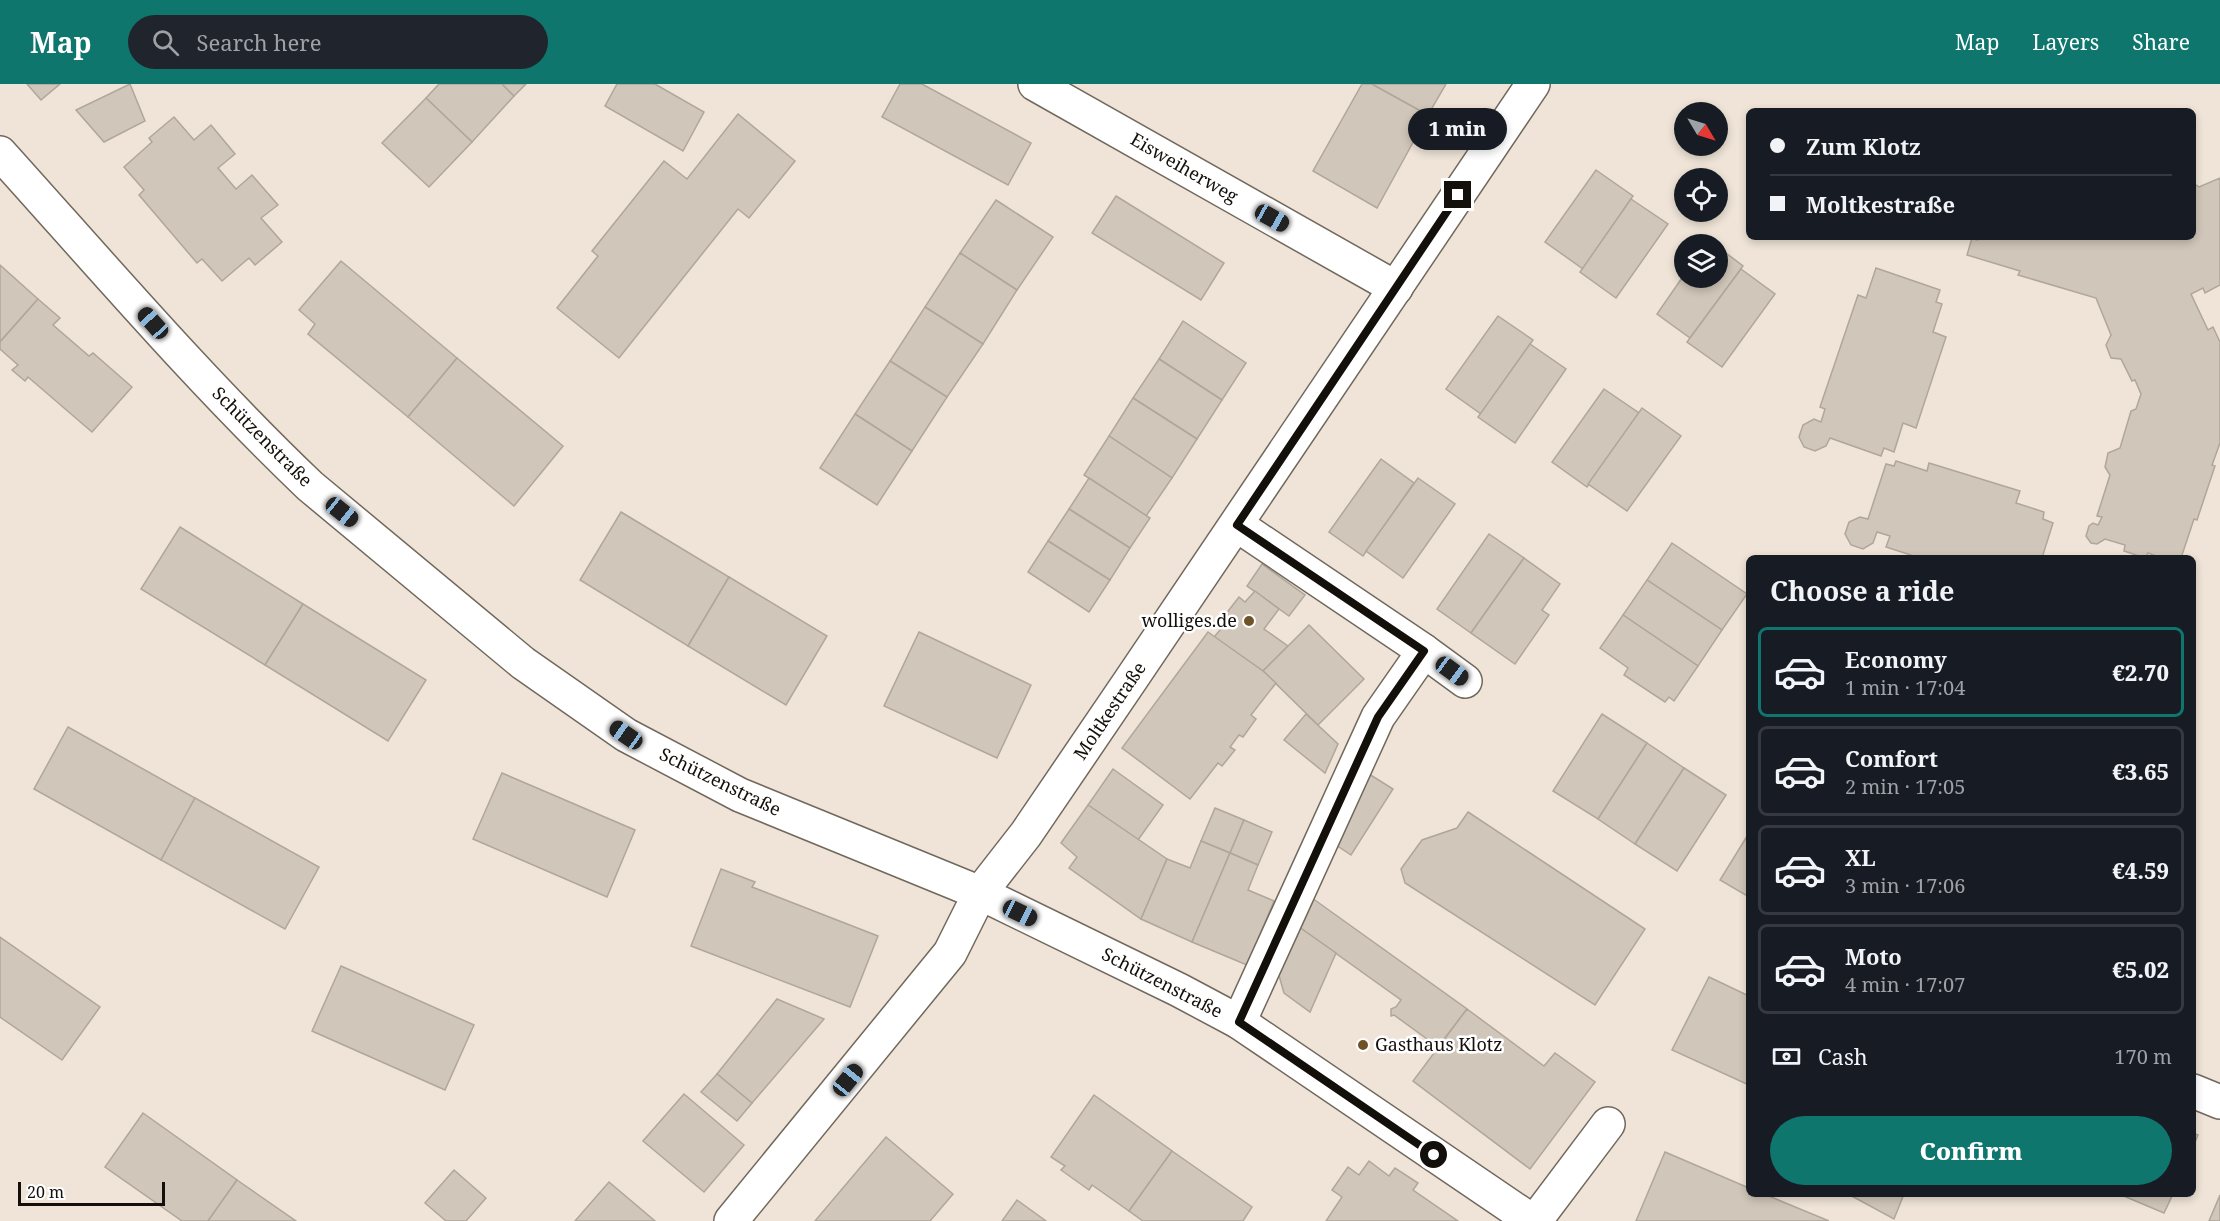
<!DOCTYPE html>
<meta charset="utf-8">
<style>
body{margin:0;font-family:"Noto Serif",serif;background:#20242c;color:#f1f3f6;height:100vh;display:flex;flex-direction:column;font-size:22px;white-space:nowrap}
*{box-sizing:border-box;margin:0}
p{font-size:20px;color:#9ea1a6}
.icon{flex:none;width:33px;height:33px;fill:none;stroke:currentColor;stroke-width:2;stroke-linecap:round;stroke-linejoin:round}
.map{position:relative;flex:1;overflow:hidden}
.side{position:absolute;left:1746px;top:471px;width:450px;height:642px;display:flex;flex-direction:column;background:#171b24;border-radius:9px;box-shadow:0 3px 9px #0003}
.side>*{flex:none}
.banner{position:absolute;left:1746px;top:24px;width:450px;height:132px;border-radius:9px;box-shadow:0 3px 9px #0003;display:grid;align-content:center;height:132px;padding:0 24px;background:#171b24}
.needle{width:39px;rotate:128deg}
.buttons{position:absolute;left:1674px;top:18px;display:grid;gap:12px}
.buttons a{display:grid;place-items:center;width:54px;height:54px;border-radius:50%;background:#171b24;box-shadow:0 3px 9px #0003;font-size:30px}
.scale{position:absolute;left:18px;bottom:15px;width:147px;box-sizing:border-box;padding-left:6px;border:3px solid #130f0b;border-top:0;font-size:16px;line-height:21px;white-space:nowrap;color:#130f0b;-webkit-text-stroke:4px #fff;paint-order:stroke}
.end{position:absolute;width:27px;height:27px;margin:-14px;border:8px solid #130f0b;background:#fff;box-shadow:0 0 0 3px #fff}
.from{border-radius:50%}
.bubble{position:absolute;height:42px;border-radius:21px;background:#171b24;box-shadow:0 3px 9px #0003;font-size:20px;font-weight:800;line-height:42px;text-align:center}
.car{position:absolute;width:18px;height:36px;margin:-18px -9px;border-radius:8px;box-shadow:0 0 4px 2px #0007;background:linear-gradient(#222 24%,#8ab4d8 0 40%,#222 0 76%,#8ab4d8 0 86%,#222 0)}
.banner b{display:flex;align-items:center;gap:21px;height:57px;font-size:22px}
.banner b+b{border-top:2px solid #363941}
.banner i{width:15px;height:15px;background:#f1f3f6}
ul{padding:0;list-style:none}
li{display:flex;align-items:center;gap:18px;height:90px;margin:0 12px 9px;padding:0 12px;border:3px solid #363941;border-radius:9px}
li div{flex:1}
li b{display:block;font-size:22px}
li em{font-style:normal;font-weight:800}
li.selected{border-color:#0f766e}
li>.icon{width:54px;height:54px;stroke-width:1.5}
h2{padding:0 24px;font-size:27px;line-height:72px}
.pay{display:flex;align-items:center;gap:15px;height:66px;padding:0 24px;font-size:22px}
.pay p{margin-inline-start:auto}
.cta{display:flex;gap:12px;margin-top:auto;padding:12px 24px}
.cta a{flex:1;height:69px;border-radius:36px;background:#0f766e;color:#fff;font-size:24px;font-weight:800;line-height:69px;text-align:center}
header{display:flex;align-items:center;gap:36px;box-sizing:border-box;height:84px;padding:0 30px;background:#0f766e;color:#fff}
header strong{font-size:28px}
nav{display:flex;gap:33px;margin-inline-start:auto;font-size:21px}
.search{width:420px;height:54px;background:#20242c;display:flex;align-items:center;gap:15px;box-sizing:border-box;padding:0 21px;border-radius:33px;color:#9ea1a6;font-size:22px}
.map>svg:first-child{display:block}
.building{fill:#d0c6b9;stroke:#b0a699;stroke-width:1.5}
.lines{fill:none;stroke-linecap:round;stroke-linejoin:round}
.minor-casing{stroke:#71685c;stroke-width:36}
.minor{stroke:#fff;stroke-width:33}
.route{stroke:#130f0b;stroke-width:8}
.poi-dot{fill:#705227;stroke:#fff;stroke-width:2}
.labels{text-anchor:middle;stroke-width:5;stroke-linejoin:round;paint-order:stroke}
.street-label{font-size:18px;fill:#130f0b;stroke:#fff}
.poi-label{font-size:18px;fill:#130f0b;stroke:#fff;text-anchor:end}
</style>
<header>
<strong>Map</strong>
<div class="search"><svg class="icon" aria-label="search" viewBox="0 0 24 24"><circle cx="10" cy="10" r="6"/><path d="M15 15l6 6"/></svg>Search here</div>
<nav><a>Map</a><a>Layers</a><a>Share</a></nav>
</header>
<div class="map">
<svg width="2220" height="1137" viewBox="0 0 2220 1137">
<rect width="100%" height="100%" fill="#efe4d7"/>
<g class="building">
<path d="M 27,0 L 60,0 L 41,16 Z"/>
<path d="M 130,0 L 145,37 L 104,58 L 76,26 Z"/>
<path d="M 439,0 L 502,0 L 514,12 L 472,58 L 426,14 Z"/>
<path d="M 502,0 L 526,0 L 514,12 Z"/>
<path d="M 617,0 L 655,0 L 704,28 L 683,67 L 605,22 Z"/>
<path d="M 900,0 L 922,0 L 1031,59 L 1008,101 L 882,33 Z"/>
<path d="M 1362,0 L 1372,0 L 1428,31 L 1377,124 L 1313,87 Z"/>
<path d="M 1372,0 L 1446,0 L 1428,31 Z"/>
<path d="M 426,14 L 472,58 L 429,103 L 382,59 Z"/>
<path d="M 738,30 L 795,77 L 749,134 L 738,125 L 619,274 L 557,224 L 598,172 L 592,167 L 664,77 L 687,95 Z"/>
<path d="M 174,33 L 194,56 L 211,41 L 235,70 L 218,84 L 236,105 L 252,91 L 278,121 L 261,134 L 282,158 L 255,181 L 249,174 L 222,197 L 202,175 L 197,179 L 139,111 L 144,106 L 124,83 L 152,58 L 149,54 Z"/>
<path d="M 1596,86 L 1633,112 L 1583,185 L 1545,158 Z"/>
<path d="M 2220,94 L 2220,201 L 2205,209 L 2203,204 L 2191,210 L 2208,246 L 2213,243 L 2220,258 L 2220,359 L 2212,381 L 2215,382 L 2197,436 L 2194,435 L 2181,474 L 2161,474 L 2148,469 L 2145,474 L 2124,467 L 2125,461 L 2105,455 L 2097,460 L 2091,459 L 2086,452 L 2089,442 L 2093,439 L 2098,441 L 2102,433 L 2097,432 L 2110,391 L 2105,383 L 2108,369 L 2120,364 L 2131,327 L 2136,325 L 2141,310 L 2135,296 L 2132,297 L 2121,275 L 2111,274 L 2106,261 L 2111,251 L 2096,214 L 2018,191 L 2020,187 L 1967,171 L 1972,154 L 1977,156 L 1978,153 L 2193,153 L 2193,99 L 2199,103 Z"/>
<path d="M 1116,112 L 1224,179 L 1201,216 L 1092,149 Z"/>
<path d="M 1631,115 L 1668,140 L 1616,214 L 1580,188 Z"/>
<path d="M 996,116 L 1053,153 L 1017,206 L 960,169 Z"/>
<path d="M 1718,163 L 1743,182 L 1690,254 L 1657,230 L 1684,191 L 1684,194 L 1718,194 Z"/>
<path d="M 960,169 L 1017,206 L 983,260 L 925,223 Z"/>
<path d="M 341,177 L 457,274 L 408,333 L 308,250 L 315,240 L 299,226 Z"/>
<path d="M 0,181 L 38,215 L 0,258 Z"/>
<path d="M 1876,184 L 1940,206 L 1936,218 L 1942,220 L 1933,248 L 1946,253 L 1916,344 L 1903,339 L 1894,368 L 1884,364 L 1881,372 L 1830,354 L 1826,362 L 1815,367 L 1804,363 L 1799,353 L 1803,341 L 1814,335 L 1821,338 L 1825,325 L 1820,323 L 1858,211 L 1866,214 Z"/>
<path d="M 1741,185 L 1775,210 L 1722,283 L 1687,258 Z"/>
<path d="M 38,215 L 60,234 L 53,241 L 89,272 L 93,269 L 132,303 L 92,348 L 28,293 L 25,297 L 12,286 L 18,281 L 0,265 L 0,258 Z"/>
<path d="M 925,223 L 983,260 L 947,313 L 890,277 Z"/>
<path d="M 1498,232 L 1533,256 L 1481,330 L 1446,305 Z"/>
<path d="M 1183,237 L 1246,279 L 1222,316 L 1159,275 Z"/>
<path d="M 1530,260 L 1566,285 L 1515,359 L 1478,333 Z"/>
<path d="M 457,274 L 563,362 L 514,422 L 408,333 Z"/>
<path d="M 1159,275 L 1222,316 L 1197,355 L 1133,314 Z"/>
<path d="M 890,277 L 947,313 L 912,367 L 855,330 Z"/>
<path d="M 1604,305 L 1639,329 L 1587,403 L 1552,378 Z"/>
<path d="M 1133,314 L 1197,355 L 1172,394 L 1109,352 Z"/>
<path d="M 1642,324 L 1681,352 L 1627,427 L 1588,400 Z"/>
<path d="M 855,330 L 912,367 L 877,421 L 820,384 Z"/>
<path d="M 1109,352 L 1172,394 L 1146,432 L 1084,391 Z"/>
<path d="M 1381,375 L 1414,399 L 1363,472 L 1329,448 Z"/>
<path d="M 1896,377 L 1927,387 L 1929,379 L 2020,407 L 2016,419 L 2044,428 L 2043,435 L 2053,439 L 2042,474 L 1920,474 L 1886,463 L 1890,452 L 1877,448 L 1873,459 L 1863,465 L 1851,461 L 1845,450 L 1849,438 L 1860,433 L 1868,435 L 1886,380 L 1894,382 Z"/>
<path d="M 1089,394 L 1150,434 L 1130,464 L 1069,425 Z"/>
<path d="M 1418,394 L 1455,420 L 1403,494 L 1366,467 Z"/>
<path d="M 1069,425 L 1130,464 L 1110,496 L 1048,457 Z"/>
<path d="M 621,428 L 729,493 L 688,562 L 580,496 Z"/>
<path d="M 180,443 L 303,520 L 265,581 L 141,505 Z"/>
<path d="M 1489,450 L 1524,474 L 1471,549 L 1437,525 Z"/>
<path d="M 1048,457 L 1110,496 L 1089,528 L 1028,488 Z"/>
<path d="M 1672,459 L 1747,510 L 1722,546 L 1647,496 Z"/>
<path d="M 1524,474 L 1560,500 L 1542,526 L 1549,531 L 1515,580 L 1471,549 Z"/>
<path d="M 1262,480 L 1305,511 L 1289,532 L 1247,502 Z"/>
<path d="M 729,493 L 827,552 L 786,621 L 688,562 Z"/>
<path d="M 1647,496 L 1722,546 L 1698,582 L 1623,531 Z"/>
<path d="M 1255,507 L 1279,525 L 1264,545 L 1288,562 L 1263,587 L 1214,553 L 1226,539 L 1222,535 L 1239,513 L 1245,518 Z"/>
<path d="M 303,520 L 426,596 L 388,657 L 265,581 Z"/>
<path d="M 1623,531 L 1698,582 L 1674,617 L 1669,613 L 1665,618 L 1624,591 L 1628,584 L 1600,564 Z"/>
<path d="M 1309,541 L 1364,595 L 1318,641 L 1263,587 Z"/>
<path d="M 919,548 L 1031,601 L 997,674 L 884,622 Z"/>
<path d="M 1208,548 L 1263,587 L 1276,599 L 1251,631 L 1256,635 L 1243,653 L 1239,651 L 1230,663 L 1235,666 L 1222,682 L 1218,679 L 1190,715 L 1122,664 Z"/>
<path d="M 1306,630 L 1338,660 L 1325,689 L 1284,656 Z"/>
<path d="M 1602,630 L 1647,659 L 1598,735 L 1553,707 Z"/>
<path d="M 68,643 L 195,714 L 161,776 L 34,705 Z"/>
<path d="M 1647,659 L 1684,684 L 1635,760 L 1598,735 Z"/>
<path d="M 1684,684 L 1726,711 L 1677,787 L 1635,760 Z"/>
<path d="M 1113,685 L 1163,721 L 1138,756 L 1088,721 Z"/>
<path d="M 502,689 L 635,746 L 607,813 L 473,755 Z"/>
<path d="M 1369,690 L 1393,705 L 1351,771 L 1336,761 Z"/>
<path d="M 195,714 L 319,783 L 285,845 L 161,776 Z"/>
<path d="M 1088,721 L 1167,775 L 1141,835 L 1069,784 L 1077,773 L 1061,759 Z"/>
<path d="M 1215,724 L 1244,736 L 1230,769 L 1201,757 Z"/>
<path d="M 1468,728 L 1645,845 L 1595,921 L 1405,799 L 1401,785 L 1422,756 L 1457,744 Z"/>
<path d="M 1244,736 L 1272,748 L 1258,781 L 1230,769 Z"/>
<path d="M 1749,749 L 1749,813 L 1720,796 Z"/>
<path d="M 1201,757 L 1230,769 L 1192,858 L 1141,835 L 1167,775 L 1190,784 Z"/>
<path d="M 1230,769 L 1258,781 L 1248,806 L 1274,817 L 1247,881 L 1192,858 Z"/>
<path d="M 721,785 L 755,798 L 752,803 L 878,852 L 850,923 L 691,862 Z"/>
<path d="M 1312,814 L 1467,925 L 1438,963 L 1394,931 L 1391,932 L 1391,925 L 1396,923 L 1401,916 L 1299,843 Z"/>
<path d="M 1299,843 L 1336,869 L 1310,928 L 1284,909 L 1278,888 Z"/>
<path d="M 0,853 L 100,923 L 62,976 L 0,933 Z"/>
<path d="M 341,882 L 474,941 L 445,1006 L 312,947 Z"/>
<path d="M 1709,893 L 1749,912 L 1749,1001 L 1672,966 Z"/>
<path d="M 777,915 L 824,935 L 752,1019 L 717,990 Z"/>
<path d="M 1467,925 L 1544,982 L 1555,969 L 1595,998 L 1530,1085 L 1413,997 Z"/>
<path d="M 717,990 L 752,1019 L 737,1037 L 701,1008 Z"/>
<path d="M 684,1010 L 744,1061 L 704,1108 L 643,1057 Z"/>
<path d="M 1094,1011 L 1172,1067 L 1129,1127 L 1092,1101 L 1089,1106 L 1061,1086 L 1065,1082 L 1051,1073 Z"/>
<path d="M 143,1029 L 237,1096 L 208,1137 L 182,1137 L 105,1083 Z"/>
<path d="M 2193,1049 L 2198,1051 L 2193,1063 Z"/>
<path d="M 886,1053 L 953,1110 L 930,1137 L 815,1137 Z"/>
<path d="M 1172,1067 L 1252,1123 L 1243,1137 L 1143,1137 L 1129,1127 Z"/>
<path d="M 1665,1068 L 1749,1104 L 1749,1110 L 1764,1110 L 1829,1137 L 1636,1137 Z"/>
<path d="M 1369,1077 L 1389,1092 L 1395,1084 L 1418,1099 L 1413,1106 L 1458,1137 L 1326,1137 L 1342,1113 L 1332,1106 L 1348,1083 L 1359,1091 Z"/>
<path d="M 454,1086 L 486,1114 L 466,1137 L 446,1137 L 425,1119 Z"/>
<path d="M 237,1096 L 296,1137 L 208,1137 Z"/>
<path d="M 609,1098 L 655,1137 L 575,1137 Z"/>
<path d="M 1848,1110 L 1904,1110 L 1894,1135 Z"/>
<path d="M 2119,1110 L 2173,1110 L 2164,1129 Z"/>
<path d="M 2220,1111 L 2220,1137 L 2209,1137 Z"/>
<path d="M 1017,1116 L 1046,1137 L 1002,1137 Z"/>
</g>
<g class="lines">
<defs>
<g id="minor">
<path d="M 1035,0 L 1396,204"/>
<path d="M 0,69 C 101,181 200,297 310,402 L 523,579 L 626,651 L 740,711 L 980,809 L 1179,906 L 1239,938 L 1532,1137"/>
<path d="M 1237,441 L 1424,567 L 1465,597"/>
<path d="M 1239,938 L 1378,633 L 1424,567"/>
<path d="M 2193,1007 L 2220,1018"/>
<path d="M 731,1137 L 950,869 L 980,809 L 1026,750 L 1130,597 L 1533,0"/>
<path d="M 1535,1137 L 1608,1040"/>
</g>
</defs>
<use href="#minor" class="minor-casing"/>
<use href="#minor" class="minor"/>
</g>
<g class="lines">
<path class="route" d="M 1434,1071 L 1239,938 L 1378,633 L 1424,567 L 1237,441 L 1458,111"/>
</g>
<g class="poi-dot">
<circle cx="1249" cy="537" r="6"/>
<circle cx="1363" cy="961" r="6"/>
</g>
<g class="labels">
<g class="street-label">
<text transform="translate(1184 84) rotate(30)" y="6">Eisweiherweg</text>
<text transform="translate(262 353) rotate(45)" y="6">Schützenstraße</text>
<text transform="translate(1110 627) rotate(-56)" y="6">Moltkestraße</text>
<text transform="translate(720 698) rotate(26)" y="6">Schützenstraße</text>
<text transform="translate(1162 899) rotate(27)" y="6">Schützenstraße</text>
</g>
<g class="poi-label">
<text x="1237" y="543">wolliges.de</text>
<text x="1375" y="967" text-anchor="start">Gasthaus Klotz</text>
</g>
</g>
</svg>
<div class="buttons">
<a><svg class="needle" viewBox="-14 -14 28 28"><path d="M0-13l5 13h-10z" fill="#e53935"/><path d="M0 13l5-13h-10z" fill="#9ea1a6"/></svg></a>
<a><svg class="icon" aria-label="locate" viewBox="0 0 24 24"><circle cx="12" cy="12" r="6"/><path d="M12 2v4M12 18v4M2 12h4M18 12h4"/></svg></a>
<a><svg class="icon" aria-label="layers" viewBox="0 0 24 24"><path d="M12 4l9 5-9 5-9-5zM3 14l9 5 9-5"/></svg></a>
</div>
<div class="scale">20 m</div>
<i class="end from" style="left:1434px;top:1071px"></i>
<i class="end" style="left:1458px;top:111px"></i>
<div class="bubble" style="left:1408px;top:24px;width:99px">1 min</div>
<i class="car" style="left:1272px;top:134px;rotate:119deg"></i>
<i class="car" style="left:153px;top:239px;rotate:318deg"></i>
<i class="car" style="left:342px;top:428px;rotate:129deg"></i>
<i class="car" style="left:1452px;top:587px;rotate:126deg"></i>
<i class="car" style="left:626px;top:651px;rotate:305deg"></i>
<i class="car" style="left:1020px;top:829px;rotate:116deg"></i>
<i class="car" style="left:848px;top:996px;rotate:39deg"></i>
<div class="banner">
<b><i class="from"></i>Zum Klotz</b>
<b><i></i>Moltkestraße</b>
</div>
<section class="side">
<h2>Choose a ride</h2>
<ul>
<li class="selected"><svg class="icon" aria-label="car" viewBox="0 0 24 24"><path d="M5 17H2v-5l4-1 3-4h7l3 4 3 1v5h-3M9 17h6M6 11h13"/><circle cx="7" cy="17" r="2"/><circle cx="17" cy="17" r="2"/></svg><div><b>Economy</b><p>1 min · 17:04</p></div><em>€2.70</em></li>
<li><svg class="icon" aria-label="car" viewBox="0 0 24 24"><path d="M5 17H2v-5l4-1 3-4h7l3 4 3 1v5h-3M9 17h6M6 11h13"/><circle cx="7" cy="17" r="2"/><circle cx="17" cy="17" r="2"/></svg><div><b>Comfort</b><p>2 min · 17:05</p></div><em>€3.65</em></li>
<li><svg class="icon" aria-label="car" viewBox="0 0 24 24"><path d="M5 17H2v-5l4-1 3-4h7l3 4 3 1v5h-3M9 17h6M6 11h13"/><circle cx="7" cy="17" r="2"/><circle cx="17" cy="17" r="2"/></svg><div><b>XL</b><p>3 min · 17:06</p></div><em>€4.59</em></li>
<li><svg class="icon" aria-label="car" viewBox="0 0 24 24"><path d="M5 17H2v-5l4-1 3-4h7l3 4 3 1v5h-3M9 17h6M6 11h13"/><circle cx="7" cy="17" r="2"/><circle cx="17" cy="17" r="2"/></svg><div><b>Moto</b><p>4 min · 17:07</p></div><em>€5.02</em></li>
</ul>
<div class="pay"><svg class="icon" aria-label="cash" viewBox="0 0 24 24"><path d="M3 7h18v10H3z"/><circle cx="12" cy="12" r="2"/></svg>Cash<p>170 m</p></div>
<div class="cta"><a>Confirm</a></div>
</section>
</div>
